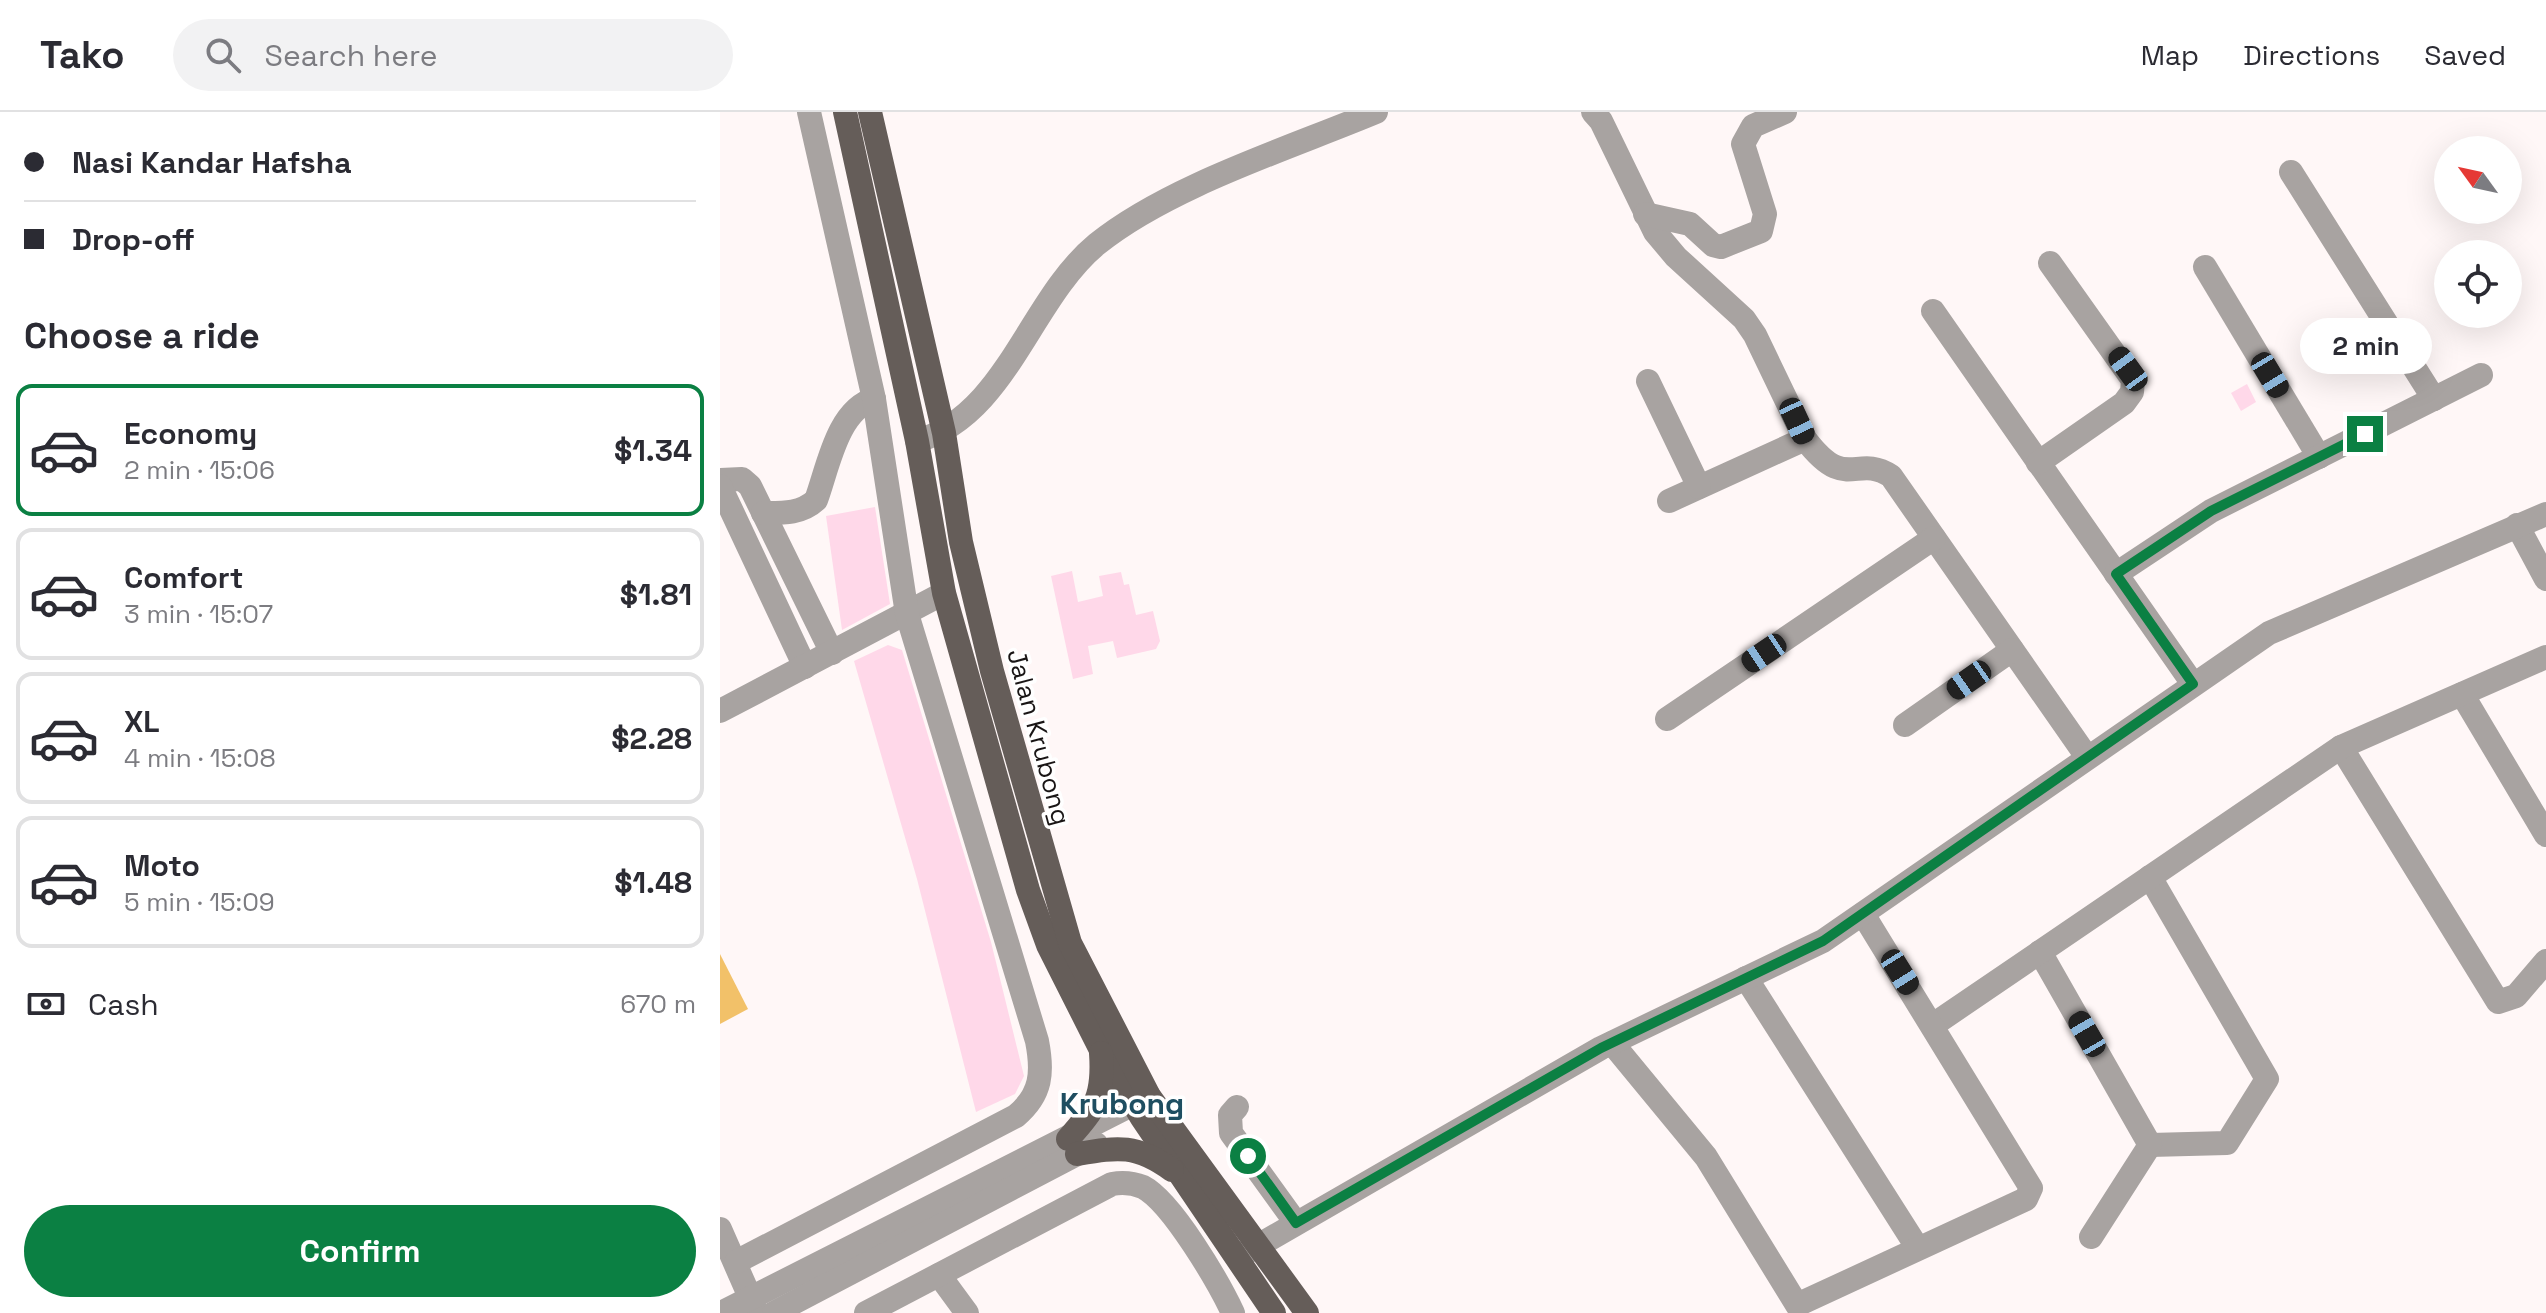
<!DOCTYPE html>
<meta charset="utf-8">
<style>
body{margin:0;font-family:"Space Grotesk",sans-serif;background:#f2f2f3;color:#2b2b33;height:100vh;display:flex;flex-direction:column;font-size:30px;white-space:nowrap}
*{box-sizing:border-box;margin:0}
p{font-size:26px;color:#7c7c81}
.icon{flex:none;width:44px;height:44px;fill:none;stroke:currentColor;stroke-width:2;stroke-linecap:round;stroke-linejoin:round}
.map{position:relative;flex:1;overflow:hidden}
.drawer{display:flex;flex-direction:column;background:#fff;width:720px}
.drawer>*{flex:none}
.hud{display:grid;align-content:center;height:176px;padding:0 24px;background:#fff}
.needle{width:52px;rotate:303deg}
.tools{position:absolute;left:1714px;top:24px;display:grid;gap:16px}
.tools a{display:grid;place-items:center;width:88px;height:88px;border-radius:50%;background:#fff;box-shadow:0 8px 32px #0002;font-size:40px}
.end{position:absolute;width:36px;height:36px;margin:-18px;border:10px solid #0b8043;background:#fff;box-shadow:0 0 0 4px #fff}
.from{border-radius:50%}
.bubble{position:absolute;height:56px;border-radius:28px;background:#fff;box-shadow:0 8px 32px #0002;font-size:26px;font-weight:800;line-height:56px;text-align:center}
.car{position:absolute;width:24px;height:48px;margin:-24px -12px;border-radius:10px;box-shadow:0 0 6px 2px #0007;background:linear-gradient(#222 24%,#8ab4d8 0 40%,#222 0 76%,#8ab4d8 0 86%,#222 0)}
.hud b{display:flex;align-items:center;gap:28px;height:76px;font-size:30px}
.hud b+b{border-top:2px solid #e1e1e2}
.hud i{width:20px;height:20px;background:#2b2b33}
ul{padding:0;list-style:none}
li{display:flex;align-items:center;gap:24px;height:132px;margin:0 16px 12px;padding:0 8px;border:4px solid #e1e1e2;border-radius:16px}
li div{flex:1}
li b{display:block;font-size:30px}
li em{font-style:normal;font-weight:800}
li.current{border-color:#0b8043}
li>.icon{width:72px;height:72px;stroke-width:1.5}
h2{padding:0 24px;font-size:36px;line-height:96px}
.pay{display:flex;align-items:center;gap:20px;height:88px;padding:0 24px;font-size:30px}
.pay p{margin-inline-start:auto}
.cta{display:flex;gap:16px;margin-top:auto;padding:16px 24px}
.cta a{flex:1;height:92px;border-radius:48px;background:#0b8043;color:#fff;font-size:32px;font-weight:800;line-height:92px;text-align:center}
header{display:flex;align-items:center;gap:48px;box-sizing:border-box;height:112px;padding:0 40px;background:#fff;border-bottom:2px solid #e1e1e2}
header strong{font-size:38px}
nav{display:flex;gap:44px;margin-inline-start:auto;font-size:28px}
.search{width:560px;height:72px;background:#f2f2f3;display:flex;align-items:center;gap:20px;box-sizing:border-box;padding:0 28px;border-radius:44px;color:#7c7c81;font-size:30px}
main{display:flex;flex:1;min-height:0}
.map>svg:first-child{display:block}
.green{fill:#f2c169}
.building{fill:#ffd8e9}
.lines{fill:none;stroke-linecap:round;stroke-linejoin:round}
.minor{stroke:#a8a3a1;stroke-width:24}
.major{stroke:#655d59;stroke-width:24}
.route{stroke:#0b8043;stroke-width:10}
.labels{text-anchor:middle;stroke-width:7;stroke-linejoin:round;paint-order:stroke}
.street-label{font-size:26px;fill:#191515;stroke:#fff}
.quarter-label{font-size:30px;font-weight:bold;fill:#1e4e61;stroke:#fff}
</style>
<header>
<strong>Tako</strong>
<div class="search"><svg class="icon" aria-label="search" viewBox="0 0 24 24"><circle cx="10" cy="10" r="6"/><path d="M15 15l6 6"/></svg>Search here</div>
<nav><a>Map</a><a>Directions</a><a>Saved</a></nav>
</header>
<main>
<section class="drawer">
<div class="hud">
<b><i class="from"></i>Nasi Kandar Hafsha</b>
<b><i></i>Drop-off</b>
</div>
<h2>Choose a ride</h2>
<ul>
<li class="current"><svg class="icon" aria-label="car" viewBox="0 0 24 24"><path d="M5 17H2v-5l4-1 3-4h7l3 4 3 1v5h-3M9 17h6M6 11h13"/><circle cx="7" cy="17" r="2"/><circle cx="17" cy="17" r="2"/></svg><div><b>Economy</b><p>2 min · 15:06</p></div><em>$1.34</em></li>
<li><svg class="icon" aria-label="car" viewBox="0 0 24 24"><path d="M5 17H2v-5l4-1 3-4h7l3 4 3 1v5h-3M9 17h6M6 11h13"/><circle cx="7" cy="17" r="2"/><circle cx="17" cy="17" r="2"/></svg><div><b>Comfort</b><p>3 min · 15:07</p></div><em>$1.81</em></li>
<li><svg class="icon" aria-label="car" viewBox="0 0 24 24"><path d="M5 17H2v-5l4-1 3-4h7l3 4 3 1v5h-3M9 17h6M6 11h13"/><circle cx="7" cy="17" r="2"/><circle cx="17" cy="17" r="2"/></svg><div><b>XL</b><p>4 min · 15:08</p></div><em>$2.28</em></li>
<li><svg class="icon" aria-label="car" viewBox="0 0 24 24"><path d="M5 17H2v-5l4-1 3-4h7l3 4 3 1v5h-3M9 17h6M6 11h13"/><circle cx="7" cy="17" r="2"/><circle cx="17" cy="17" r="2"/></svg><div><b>Moto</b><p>5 min · 15:09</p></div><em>$1.48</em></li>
</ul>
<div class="pay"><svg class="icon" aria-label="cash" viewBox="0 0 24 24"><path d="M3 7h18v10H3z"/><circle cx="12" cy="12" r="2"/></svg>Cash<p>670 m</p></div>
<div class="cta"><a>Confirm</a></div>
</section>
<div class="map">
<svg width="1826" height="1201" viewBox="0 0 1826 1201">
<rect width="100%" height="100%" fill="#fff7f7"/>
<path class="green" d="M 0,842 L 28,897 L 0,912 Z"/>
<g class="building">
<path d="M 1527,272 L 1536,290 L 1521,299 L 1511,281 Z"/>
<path d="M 155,395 L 170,492 L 122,518 L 106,404 Z"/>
<path d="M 352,459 L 358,490 L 383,484 L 379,464 L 401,460 L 404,473 L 409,472 L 416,503 L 433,499 L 440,529 L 436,537 L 397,546 L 393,529 L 368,534 L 373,562 L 353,567 L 331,464 Z"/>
<path d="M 168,533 L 182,538 L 271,830 L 304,964 L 295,982 L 256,1000 L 197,767 L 134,549 Z"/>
</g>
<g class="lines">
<g class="minor">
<path d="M 873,0 L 881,9 L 935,120 L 956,145 L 1024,207 L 1035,223 L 1085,327 L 949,389"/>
<path d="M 1571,60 L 1714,287"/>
<path d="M 925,102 L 970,112 L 993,133 L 1001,135 L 1041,119 L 1045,102 L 1023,32 L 1033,14 L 1065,0"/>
<path d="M 1485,155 L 1599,345"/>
<path d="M 1213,199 L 1473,572"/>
<path d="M 928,269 L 979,375"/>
<path d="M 1085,327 C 1127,382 1135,341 1171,364 L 1367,645"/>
<path d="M 197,329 C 287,303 309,188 377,132 C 449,74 570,36 656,0"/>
<path d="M 1318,351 L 1404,291 L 1412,280 L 1413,268 L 1330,151"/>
<path d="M 0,368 L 22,367 L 30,374 L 112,541"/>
<path d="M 0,374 L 85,555"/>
<path d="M 43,401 C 62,401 81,402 96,388 C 108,356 117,298 154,287"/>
<path d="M 1797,413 L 1826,467"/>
<path d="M 1396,462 L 1491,399 L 1761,263"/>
<path d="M 1742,582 L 1826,723"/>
<path d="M 0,599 L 224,481"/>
<path d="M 947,607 L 1214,426"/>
<path d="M 1185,613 L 1292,538"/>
<path d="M 1621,635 L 1778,890 L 1796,884 L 1826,849"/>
<path d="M 1430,765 L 1547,967 L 1507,1031 L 1430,1033"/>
<path d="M 1320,840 L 1430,1033 L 1371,1125"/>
<path d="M 1026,866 L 1197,1135"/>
<path d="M 1213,913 L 1621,635 L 1826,545"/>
<path d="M 892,931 L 986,1045 L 1077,1193 L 1306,1087 L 1311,1076 L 1143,802"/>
<path d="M 517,995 L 510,1003 L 511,1021 L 576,1111"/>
<path d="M 0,1117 L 36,1199"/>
<path d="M 522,1143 L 881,936 L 1103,829 L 1549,521 L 1826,402"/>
<path d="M 16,1150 L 296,1004 C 322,982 323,960 317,929 L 187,502 L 154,287 L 89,0"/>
<path d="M 219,1163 L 247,1201"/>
<path d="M 1,1201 L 429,984"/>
<path d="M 54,1201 L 376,1032"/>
<path d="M 146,1201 L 392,1072 C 403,1070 413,1071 423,1075 C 452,1090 499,1171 513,1201"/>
</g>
<g class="major">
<path d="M 125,0 L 197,329 L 224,481 L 308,778 L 328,833 L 381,938 L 422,1006 L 554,1201"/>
<path d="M 150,0 L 224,321 L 241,430 L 272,559 L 350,831 L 429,984 L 587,1201"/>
<path d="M 348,1027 C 376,996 384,984 381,941"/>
<path d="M 357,1042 C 399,1035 416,1032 452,1058"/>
</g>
</g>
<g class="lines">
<path class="route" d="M 528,1044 L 576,1111 L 881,936 L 1103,829 L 1473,572 L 1396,462 L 1491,399 L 1645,322"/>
</g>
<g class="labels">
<g class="street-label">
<text transform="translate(319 625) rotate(75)" y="9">Jalan Krubong</text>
</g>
<g class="quarter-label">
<text x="402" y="1002">Krubong</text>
</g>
</g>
</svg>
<div class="tools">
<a><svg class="needle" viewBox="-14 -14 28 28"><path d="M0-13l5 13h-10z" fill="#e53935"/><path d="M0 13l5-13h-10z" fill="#7c7c81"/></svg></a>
<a><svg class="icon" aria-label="locate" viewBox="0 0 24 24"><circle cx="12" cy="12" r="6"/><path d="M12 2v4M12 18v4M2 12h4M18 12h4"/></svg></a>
</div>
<i class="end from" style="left:528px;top:1044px"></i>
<i class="end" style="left:1645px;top:322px"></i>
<div class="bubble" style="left:1580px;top:206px;width:132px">2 min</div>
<i class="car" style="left:1408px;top:257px;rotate:324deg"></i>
<i class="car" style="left:1550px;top:263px;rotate:149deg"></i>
<i class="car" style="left:1077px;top:309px;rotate:155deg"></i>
<i class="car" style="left:1044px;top:541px;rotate:236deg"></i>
<i class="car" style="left:1249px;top:568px;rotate:235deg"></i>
<i class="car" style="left:1180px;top:860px;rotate:148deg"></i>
<i class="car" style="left:1367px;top:922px;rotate:330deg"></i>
</div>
</main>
